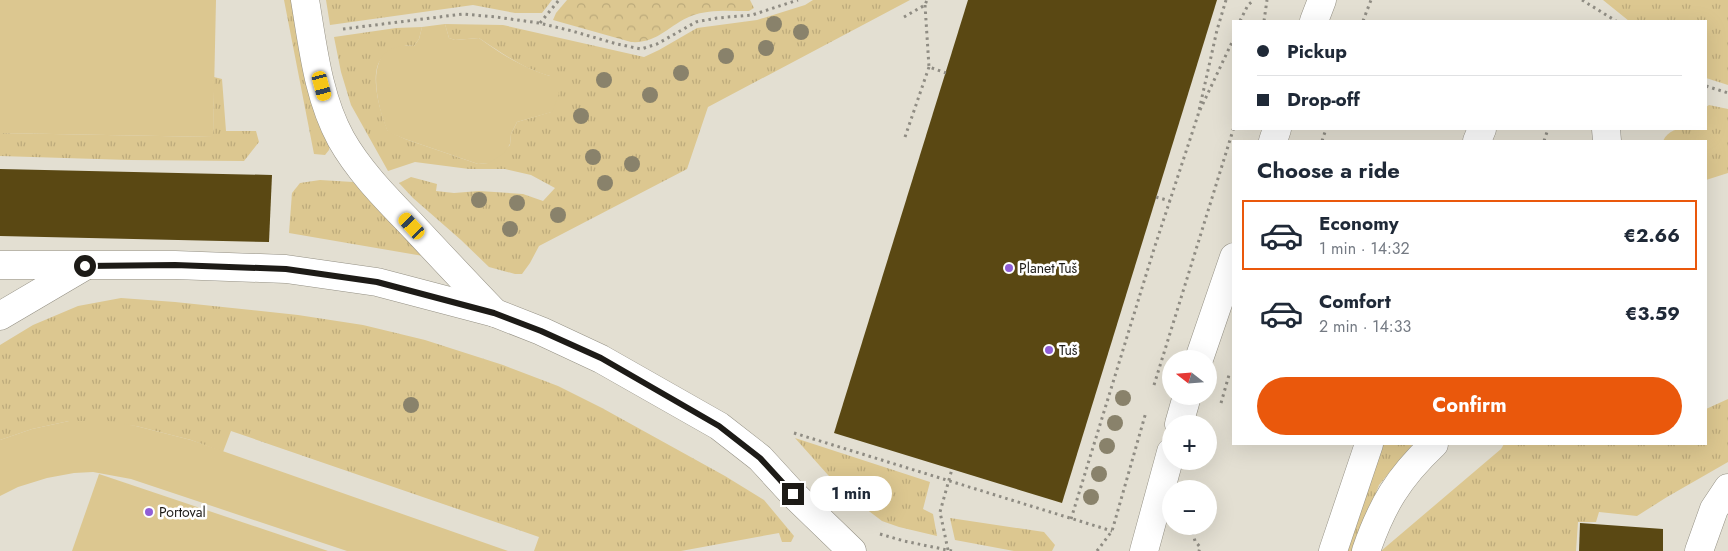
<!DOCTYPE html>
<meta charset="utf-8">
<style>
body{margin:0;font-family:Jost,sans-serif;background:#f6f6f7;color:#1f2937;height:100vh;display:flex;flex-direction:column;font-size:19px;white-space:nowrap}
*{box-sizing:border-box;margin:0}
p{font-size:16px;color:#747a83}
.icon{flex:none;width:28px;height:28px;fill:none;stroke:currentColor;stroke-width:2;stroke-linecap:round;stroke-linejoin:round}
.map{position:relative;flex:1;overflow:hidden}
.sheet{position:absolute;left:1232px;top:140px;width:475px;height:305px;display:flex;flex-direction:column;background:#fff;border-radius:0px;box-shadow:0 5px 20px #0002}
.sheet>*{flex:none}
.top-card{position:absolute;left:1232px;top:20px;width:475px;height:110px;border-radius:0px;box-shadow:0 5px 20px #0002;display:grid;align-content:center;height:110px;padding:0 25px;background:#fff}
.needle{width:32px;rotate:287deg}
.buttons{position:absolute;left:1162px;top:350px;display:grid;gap:10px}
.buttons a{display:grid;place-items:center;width:55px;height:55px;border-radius:50%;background:#fff;box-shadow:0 5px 20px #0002;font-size:25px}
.end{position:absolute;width:22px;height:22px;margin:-11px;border:6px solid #1d1b17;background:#fff;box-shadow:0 0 0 2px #fff}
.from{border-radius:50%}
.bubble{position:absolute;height:35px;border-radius:18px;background:#fff;box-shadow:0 5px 20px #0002;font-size:16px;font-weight:700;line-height:35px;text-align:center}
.car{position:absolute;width:15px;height:30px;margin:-15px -8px;border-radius:6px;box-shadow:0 0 4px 1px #0007;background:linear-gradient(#f5c518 24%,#345 0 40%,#f5c518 0 76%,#345 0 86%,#f5c518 0)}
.top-card b{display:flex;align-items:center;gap:18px;height:48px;font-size:19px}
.top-card b+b{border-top:1px solid #e0e1e3}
.top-card i{width:12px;height:12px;background:#1f2937}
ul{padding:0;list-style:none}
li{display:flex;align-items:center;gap:15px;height:70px;margin:0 10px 8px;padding:0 15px;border:2px solid transparent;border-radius:0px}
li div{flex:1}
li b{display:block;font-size:19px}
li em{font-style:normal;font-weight:700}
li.selected{border-color:#ea580c}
li>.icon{width:45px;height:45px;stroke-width:1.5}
h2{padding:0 25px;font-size:22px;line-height:60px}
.action{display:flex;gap:10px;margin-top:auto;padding:10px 25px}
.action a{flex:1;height:58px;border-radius:30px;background:#ea580c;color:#fff;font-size:20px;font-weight:700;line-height:58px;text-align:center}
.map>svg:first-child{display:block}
.grass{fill:url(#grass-tufts)}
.park{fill:url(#park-crowns)}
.pitch{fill:#dcc790}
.building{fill:#5a4813}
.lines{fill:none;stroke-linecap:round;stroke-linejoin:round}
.street-casing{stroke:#949084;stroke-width:29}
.secondary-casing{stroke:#949084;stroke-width:29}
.path{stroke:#8f8c83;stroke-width:3;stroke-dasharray:2.5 4;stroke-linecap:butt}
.street{stroke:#fff;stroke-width:28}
.secondary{stroke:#fff;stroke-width:28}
.tree{fill:#89826b}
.route{stroke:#1d1b17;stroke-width:6}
.poi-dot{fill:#905ed7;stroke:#fff;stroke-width:2}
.labels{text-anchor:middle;stroke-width:5;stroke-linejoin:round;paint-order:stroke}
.poi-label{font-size:14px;fill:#1d1b17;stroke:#fff;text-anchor:start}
</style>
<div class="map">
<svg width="1728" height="551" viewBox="0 0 1728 551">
<defs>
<pattern id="grass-tufts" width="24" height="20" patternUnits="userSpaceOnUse" patternTransform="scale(1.25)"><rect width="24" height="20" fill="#dcc790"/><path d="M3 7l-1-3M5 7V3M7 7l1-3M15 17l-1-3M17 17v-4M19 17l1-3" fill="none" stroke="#bcaa7b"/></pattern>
<pattern id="park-crowns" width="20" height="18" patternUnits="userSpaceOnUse" patternTransform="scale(1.25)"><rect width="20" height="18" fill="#dcc790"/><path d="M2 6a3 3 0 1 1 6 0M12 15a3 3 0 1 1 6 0" fill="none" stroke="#bcaa7b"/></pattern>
</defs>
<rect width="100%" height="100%" fill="#e3dfd2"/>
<g class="grass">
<path d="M 284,0 L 291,0 L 304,68 L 330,144 L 329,150 L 325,155 L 314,154 Z"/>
<path d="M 326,0 L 552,0 L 542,13 L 515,13 L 473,5 L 330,25 Z"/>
<path d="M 813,0 L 910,0 L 708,107 L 687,169 L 539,246 L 530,263 L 522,274 L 515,274 L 489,267 L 461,240 L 413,198 L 399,183 L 411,177 L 437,184 L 436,191 L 454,193 L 479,191 L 523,194 L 543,201 L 555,188 L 531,175 L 505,169 L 469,169 L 415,162 L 388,171 L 351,105 L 341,72 L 334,37 L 396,28 L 422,27 L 419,39 L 414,46 C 403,45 402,46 392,52 C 389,54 384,56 382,58 C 368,73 381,115 388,131 L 405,139 L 478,164 L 488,163 L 510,145 L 511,134 L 517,122 L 551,112 L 550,76 C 522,68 503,54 479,38 L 455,40 L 449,38 L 445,24 L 503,25 L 644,57 L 659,50 L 697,28 L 757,20 L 805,5 Z"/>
<path d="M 1603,0 L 1728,0 L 1728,85 L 1706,78 L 1706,21 L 1629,21 Z"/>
<path d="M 214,77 L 222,79 L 226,131 L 256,131 L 259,142 L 244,161 L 129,160 L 0,156 L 0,133 L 213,137 Z"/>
<path d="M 1709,105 L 1728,109 L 1728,173 L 1706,180 L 1706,141 L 1663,141 C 1671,124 1691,129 1706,129 L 1706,107 Z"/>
<path d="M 320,180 L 353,182 L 423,256 L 289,233 L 292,193 L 300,183 Z"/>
<path d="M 121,298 L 175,302 L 298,315 L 363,325 L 425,340 L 503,365 L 558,386 L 602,408 L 725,476 L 764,500 L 794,536 L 791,542 L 782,542 L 779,533 L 681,551 L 534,551 L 539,537 L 231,431 L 223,452 L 191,440 L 136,426 L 69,421 L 32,429 L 0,440 L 0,345 L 33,325 L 78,306 Z"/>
<path d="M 1728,399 L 1728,462 L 1667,497 L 1637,516 L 1599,512 L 1596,522 L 1578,522 L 1576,551 L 1381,551 L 1501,449 L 1504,444 L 1706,444 L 1706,409 Z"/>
<path d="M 795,438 L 930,482 L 923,509 L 933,514 L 937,536 L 899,527 L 882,521 L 853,499 L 828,475 Z"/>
<path d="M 1380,444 L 1413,444 L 1379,485 L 1353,551 L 1342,551 Z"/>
<path d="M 950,518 L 1044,532 L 1055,545 L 1052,551 L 1014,551 L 955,540 Z"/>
</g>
<path class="park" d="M 567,0 L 750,0 L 754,8 L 749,11 C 730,11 709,9 691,16 C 669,25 657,44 631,42 L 553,20 L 556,13 Z"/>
<g class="pitch">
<path d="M 0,0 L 216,0 L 213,137 L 0,133 Z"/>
<path d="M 445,24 L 449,38 L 455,40 L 479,38 C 503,55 521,67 550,76 L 559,94 L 552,112 L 517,122 L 511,134 L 510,144 L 504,153 L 489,163 L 478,164 L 405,139 L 388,132 C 379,112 365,61 391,49 C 399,45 406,46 414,46 L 419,39 L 422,27 Z"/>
<path d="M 69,421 L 107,421 L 136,426 L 191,440 L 508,551 L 347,551 L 131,479 L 93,472 L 74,473 L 47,478 L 18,487 L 0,496 L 0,440 L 32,429 Z"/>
<path d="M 99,474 L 328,551 L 72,551 Z"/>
</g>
<g class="building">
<path d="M 968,0 L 1217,0 L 1062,503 L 834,433 Z"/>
<path d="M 0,169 L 272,175 L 269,242 L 0,236 Z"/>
<path d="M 1580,523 L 1663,529 L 1663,551 L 1579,551 Z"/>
</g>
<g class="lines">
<defs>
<g id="street">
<path d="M 305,0 C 313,47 318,97 341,139 C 359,171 386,198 411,224 C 439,254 466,283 495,313"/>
<path d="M 1606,129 L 1607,141"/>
<path d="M 1477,141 L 1482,129"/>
<path d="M 0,265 L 175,265 L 286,269 L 377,282 L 495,313 L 541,331 L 601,359 L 719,426 L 760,458 L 793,494 L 852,551"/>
<path d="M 0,316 L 85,266"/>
<path d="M 1333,551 L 1369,444"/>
<path d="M 1366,551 C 1382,505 1398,478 1434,444"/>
<path d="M 1699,551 L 1714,509 L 1728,488"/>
</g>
<g id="secondary">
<path d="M 1314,21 L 1322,0"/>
<path d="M 1273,141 L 1277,129"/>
<path d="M 1199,359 L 1234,257"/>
<path d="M 1179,424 L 1187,396"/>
<path d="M 1144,551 L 1171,452"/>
</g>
</defs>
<use href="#street" class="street-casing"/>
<use href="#secondary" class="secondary-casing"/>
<g class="path">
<path d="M 1582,0 L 1616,21"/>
<path d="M 925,5 L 929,67 L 946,73"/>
<path d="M 904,17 L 925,5 L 927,0"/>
<path d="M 1240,21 L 1248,5 L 1254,0"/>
<path d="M 1264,21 L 1267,0"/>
<path d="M 1363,21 L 1371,0"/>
<path d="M 540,23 L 559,0"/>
<path d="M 343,29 L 463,14 L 496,17 L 539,23 L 572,31 L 617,44 L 641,49 L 657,44 L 696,22 L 717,18 L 752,15 L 798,0"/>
<path d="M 1706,86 L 1728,93"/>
<path d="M 1200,110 L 1234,38"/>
<path d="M 905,137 L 929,67"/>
<path d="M 1322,141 L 1326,129"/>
<path d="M 1544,141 L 1548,129"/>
<path d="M 1156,197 L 1170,201"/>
<path d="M 1154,385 L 1234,127"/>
<path d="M 1221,403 L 1229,375"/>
<path d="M 794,433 L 1112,531"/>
<path d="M 1209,445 L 1211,436"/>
<path d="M 1071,519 L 1154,249 L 1198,115 L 1217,30 L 1226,0"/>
<path d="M 1191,526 L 1195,541 L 1200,547 L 1199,551"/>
<path d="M 880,534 L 904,541 L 952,551"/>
<path d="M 948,550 L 940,512 L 952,469"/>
<path d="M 1097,551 L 1112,531 L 1146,412"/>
</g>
<use href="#street" class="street"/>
<use href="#secondary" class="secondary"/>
</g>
<g class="tree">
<circle cx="774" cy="24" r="8"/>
<circle cx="801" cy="32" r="8"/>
<circle cx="766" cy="48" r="8"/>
<circle cx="726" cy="56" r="8"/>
<circle cx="681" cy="73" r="8"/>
<circle cx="604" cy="80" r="8"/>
<circle cx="650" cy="95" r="8"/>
<circle cx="581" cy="116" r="8"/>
<circle cx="593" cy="157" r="8"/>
<circle cx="632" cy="164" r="8"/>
<circle cx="605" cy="183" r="8"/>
<circle cx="479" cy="200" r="8"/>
<circle cx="517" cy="203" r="8"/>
<circle cx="558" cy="215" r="8"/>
<circle cx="510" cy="229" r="8"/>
<circle cx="1123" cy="398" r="8"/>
<circle cx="411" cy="405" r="8"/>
<circle cx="1115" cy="423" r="8"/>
<circle cx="1107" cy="446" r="8"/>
<circle cx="1099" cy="474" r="8"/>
<circle cx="1091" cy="497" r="8"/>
</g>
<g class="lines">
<path class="route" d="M 85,266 L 175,265 L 286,269 L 377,282 L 494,313 L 541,331 L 601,358 L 719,426 L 760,458 L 793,494"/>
</g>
<g class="poi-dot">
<circle cx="1009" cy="268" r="5"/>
<circle cx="1049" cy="350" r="5"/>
<circle cx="149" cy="512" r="5"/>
</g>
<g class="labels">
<g class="poi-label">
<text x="1019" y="273">Planet Tuš</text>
<text x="1059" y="355">Tuš</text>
<text x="159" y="517">Portoval</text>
</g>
</g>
</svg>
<div class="buttons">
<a><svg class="needle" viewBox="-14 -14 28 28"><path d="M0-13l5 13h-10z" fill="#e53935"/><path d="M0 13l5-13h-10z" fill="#747a83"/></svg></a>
<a>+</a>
<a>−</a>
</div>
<i class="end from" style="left:85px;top:266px"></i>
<i class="end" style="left:793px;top:494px"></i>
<div class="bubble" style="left:810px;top:476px;width:82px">1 min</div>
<i class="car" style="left:322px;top:86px;rotate:165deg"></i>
<i class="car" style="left:412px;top:226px;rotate:317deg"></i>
<div class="top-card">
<b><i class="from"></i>Pickup</b>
<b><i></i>Drop-off</b>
</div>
<section class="sheet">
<h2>Choose a ride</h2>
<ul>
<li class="selected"><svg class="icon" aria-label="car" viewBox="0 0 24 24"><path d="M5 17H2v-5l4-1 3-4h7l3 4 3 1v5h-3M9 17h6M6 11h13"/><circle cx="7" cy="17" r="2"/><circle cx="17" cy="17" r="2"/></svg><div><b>Economy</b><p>1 min · 14:32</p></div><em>€2.66</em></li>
<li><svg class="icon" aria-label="car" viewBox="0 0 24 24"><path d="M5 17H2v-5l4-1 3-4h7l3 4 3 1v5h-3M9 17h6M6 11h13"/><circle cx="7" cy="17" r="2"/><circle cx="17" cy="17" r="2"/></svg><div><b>Comfort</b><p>2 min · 14:33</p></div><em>€3.59</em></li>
</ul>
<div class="action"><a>Confirm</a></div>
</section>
</div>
